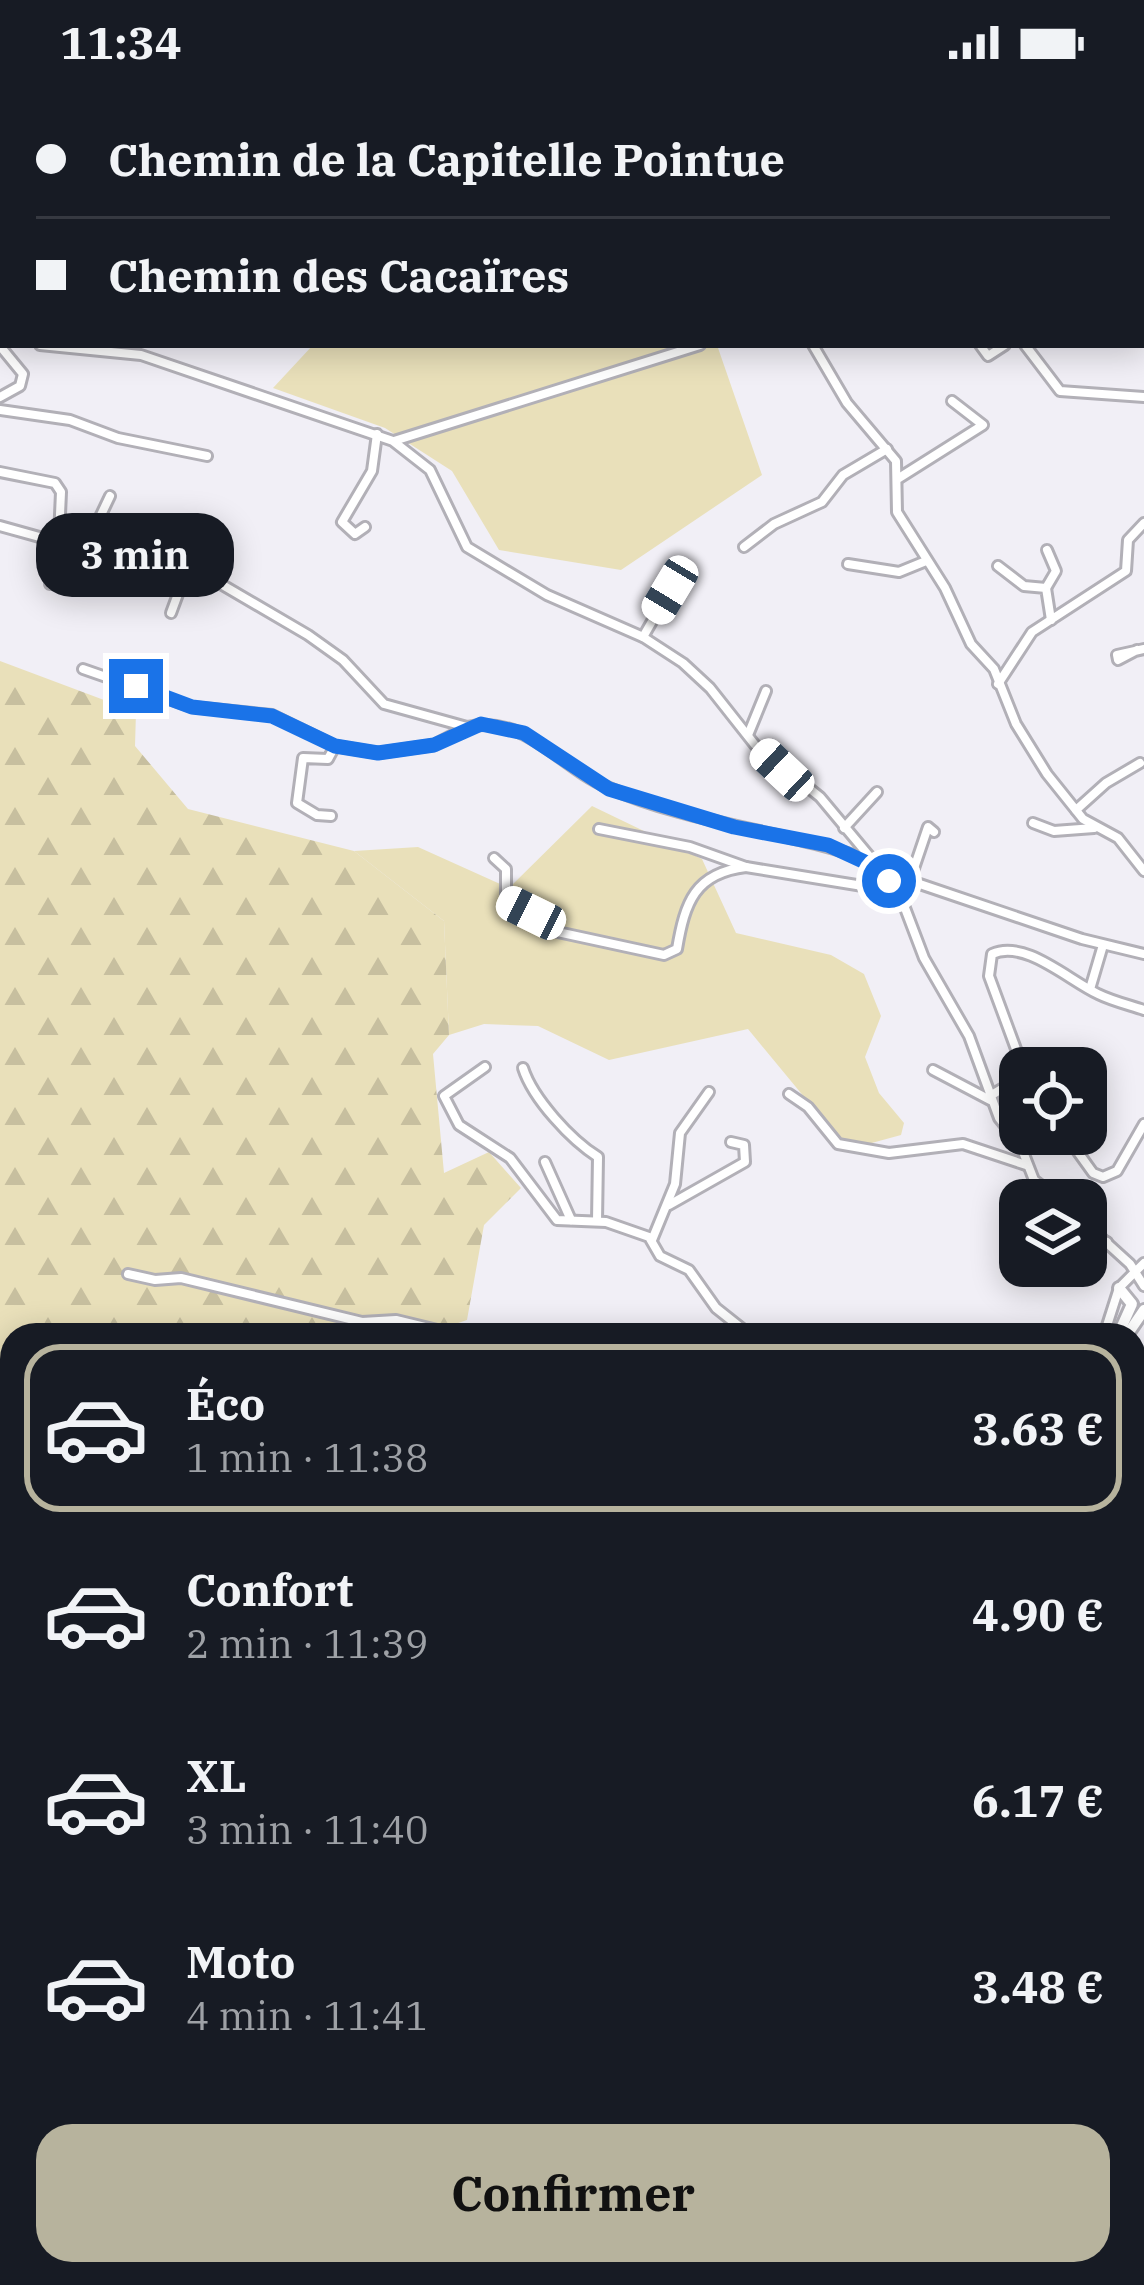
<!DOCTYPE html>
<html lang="fr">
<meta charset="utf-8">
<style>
body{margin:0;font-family:"IBM Plex Serif",serif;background:#242831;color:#f1f3f6;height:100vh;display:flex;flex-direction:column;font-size:45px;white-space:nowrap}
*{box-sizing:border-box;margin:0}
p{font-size:39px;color:#9ea1a6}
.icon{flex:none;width:66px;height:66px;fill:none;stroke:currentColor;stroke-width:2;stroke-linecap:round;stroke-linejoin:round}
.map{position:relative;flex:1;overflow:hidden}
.side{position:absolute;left:0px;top:1239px;width:1146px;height:963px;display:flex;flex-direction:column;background:#171b24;border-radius:36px 36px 0 0;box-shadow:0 6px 30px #0003}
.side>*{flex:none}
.guide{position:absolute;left:0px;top:0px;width:1146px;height:264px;box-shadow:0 6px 30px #0003;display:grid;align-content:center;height:264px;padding:0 36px;background:#171b24}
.controls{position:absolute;left:999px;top:963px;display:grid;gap:24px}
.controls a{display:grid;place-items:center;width:108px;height:108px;border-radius:24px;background:#171b24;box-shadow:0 6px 30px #0003;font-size:60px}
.end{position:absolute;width:54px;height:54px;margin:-27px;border:15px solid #1a73e8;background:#fff;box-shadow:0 0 0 6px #fff}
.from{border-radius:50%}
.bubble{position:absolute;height:84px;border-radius:36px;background:#171b24;box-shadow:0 6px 30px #0003;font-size:39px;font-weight:800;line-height:84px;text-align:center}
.car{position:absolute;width:36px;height:72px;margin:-36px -18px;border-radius:15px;box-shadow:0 0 9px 3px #0007;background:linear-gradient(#fff 24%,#345 0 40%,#fff 0 76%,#345 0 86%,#fff 0)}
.guide b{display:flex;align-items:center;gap:42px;height:114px;font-size:45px}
.guide b+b{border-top:3px solid #363941}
.guide i{width:30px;height:30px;background:#f1f3f6}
ul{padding:21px 0 0;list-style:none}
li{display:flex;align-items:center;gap:36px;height:168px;margin:0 24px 18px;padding:0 12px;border:6px solid transparent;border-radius:36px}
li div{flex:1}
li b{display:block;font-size:45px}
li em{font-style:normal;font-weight:800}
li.selected{border-color:#b7b39d}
li>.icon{width:108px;height:108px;stroke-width:1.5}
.button{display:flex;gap:24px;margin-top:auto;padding:24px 36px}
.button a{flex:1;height:138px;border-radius:36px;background:#b7b39d;color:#111;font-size:48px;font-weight:800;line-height:138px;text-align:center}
.status{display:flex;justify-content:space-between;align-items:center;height:84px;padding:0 60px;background:#171b24;direction:ltr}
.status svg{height:33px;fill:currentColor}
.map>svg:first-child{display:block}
.green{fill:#e9e0ba}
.forest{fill:url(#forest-firs)}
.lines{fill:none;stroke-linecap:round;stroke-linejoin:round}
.stream{stroke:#aca173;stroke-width:3}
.minor-casing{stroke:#b2b0b7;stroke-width:14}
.major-casing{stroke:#b2b0b7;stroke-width:16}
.minor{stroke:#fff;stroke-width:8}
.major{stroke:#fff;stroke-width:10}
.rail{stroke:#79787c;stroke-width:3;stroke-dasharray:6 12;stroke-linecap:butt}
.route{stroke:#1a73e8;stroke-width:15}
</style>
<div class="status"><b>11:34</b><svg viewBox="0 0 49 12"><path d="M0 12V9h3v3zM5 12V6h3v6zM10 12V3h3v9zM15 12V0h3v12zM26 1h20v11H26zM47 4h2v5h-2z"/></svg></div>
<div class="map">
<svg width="1144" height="2201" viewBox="0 0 1144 2201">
<defs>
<pattern id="forest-firs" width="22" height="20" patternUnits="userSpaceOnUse" patternTransform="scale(3)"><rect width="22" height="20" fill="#e9e0ba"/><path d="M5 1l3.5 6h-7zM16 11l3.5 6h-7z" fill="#c7bf9f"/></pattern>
</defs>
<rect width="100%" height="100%" fill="#f1eff6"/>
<g class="green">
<path d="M 313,261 L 717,261 L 762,391 L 621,486 L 499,466 L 452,387 L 385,344 L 273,304 Z"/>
<path d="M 592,722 L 702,775 L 736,849 L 831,871 L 864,890 L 881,932 L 865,973 L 879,1009 L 904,1039 L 901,1051 L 868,1060 L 838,1054 L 748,945 L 609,976 L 538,942 L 484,940 L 449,951 L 444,837 L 354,767 L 418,763 L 509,804 Z"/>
<path d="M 0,1448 L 8,1450 L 12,1481 L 12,1748 L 3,1749 Z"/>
</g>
<g class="forest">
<path d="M 0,577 L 136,628 L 135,662 L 188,725 L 354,767 L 444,837 L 449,951 L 433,970 L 444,1089 L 489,1068 L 521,1104 L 484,1141 L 467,1236 L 423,1251 L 12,1251 L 12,1336 L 0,1336 Z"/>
<path d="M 0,1748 L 12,1748 L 12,1973 L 0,1969 Z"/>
</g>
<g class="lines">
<g class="stream">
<path d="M 387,0 L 389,3"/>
<path d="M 1083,2 L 1084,3"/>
<path d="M 652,3 L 658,0"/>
<path d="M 1143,65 L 1144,66"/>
<path d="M 0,1583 L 11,1576"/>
<path d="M 1134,2013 L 1144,2023"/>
</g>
<defs>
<g id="minor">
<path d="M 1077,0 L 1079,3"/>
<path d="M 1143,81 L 1144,86"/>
<path d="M 1143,100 L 1144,102"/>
<path d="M 1143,125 L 1144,124"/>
<path d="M 0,255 L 3,256"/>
<path d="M 40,261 L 141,271 L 393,357 L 430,386 L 467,463 L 547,511 L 643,553 L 683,579 L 710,604 L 755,661 L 820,713 L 875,779 L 904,791 L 897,803"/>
<path d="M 813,261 L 847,319 L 896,377 L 897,428 L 945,504 L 971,560 L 994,585 L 1016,640 L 1047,690 L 1083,735 L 1118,754 L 1144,787"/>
<path d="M 980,261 L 988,272 L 1005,261"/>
<path d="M 1025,261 L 1060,307 L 1144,313"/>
<path d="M 0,262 L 23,290 L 20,302 L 0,313"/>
<path d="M 0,326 L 70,336 L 118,354 L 207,372"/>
<path d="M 394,357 L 700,261"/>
<path d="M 0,388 L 55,399 L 61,408 L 59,453"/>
<path d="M 899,394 L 983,341 L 952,317"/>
<path d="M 0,442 L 43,454 L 91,452 L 156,462 L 308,551 L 343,576 L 384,620 L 467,643 C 526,630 559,683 607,703 C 692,741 788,746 874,778"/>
<path d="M 365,443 L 355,450 L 342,438 L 372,387 L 377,350"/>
<path d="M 91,452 L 110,412"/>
<path d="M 744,463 L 774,440 L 822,418 L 843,391 L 887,365"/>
<path d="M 848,480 L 899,488 L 926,477"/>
<path d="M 998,482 L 1024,502 L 1046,504 L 1051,536"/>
<path d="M 50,500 L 55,453"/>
<path d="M 1046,504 L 1056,487 L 1047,466"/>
<path d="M 171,529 L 188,483"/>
<path d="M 643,553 L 670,506"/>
<path d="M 1137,566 L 1118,576 L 1117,571 L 1144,565"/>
<path d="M 83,585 L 192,623 L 272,631 L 335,662 L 378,669 L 434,661 L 466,644"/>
<path d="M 998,600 L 1032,548 L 1126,487 L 1128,456 L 1144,439"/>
<path d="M 748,651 L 766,607"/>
<path d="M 1076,726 L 1106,699 L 1140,679"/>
<path d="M 331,732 L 317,731 L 297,719 L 303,674 L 328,675 L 335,662"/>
<path d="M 1033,739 L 1054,747 L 1094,744"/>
<path d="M 844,744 L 877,708"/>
<path d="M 599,745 L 690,763 L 746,783 L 875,804 L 891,800"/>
<path d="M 494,774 L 506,785 L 506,817 L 553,847 L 664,871 L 677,865 C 685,818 695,789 746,783"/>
<path d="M 891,790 L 889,797 L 897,803 L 924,874 L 969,952 L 999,1034 L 1020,1060 L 1034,1096 L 1060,1116"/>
<path d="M 905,795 L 1082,855 L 1144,870"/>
<path d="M 910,796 L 928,743 L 934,748"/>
<path d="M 1090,905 L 1103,861"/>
<path d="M 485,983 L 444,1012 L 459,1041 L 510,1074 L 557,1136 L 606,1138 L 649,1153 L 660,1172 L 689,1186 L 716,1224 L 750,1251"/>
<path d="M 523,984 C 533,1015 571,1056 598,1073 L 597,1137"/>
<path d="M 1023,984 L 989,892 L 992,870 C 1025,855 1068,896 1098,910 C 1112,917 1129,921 1144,926"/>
<path d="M 933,986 L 990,1016"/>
<path d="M 789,1010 L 808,1023 L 838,1060 L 889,1069 L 963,1060 L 1026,1081"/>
<path d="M 990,1012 L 1020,994"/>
<path d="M 1065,1050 L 1093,1089 L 1103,1093 L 1117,1087 L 1144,1040"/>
<path d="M 545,1078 L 571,1136"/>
<path d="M 669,1121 L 745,1078 L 744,1061 L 731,1058"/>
<path d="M 1086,1140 L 1130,1180 L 1144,1202"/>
<path d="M 652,1156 L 675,1100 L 680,1049 L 709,1008"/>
<path d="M 1086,1164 L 1095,1167 L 1107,1158"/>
<path d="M 128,1190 L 155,1196 L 181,1194 L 362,1238 L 396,1236 L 458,1251"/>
<path d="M 1104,1251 L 1119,1204 L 1144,1179"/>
<path d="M 1134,1360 L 1144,1362"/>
<path d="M 0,1424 L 12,1434"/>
<path d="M 1134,1440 L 1144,1440"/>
<path d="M 1134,1492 L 1144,1486"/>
<path d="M 1134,1562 L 1144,1565"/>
<path d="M 1134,1615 L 1144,1616"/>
<path d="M 1134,1683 L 1144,1673"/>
<path d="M 1134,1707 L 1139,1709"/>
<path d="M 1134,1830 L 1144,1835"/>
<path d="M 1134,1867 L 1144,1858"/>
<path d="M 1134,2002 L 1144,2011"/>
<path d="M 1134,2043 L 1144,2043"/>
<path d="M 0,2089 L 12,2059"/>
<path d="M 0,2107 L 0,2133"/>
<path d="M 1134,2130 L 1144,2151 L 1134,2167"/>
<path d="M 111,2190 L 115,2201"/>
<path d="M 474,2190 L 509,2201"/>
<path d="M 606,2190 L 623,2201"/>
<path d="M 828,2190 L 840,2201"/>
<path d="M 935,2190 L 944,2201"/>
<path d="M 1025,2190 L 1030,2201"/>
<path d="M 1117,2190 L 1118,2201"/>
<path d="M 545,2198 L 550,2201"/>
<path d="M 252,2201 L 257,2190"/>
<path d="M 664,2201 L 682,2190"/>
</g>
<g id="major">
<path d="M 668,3 L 673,0"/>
<path d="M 0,221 L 3,221"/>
<path d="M 1118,1251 L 1132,1220 L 1119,1204"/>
<path d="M 1127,1251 L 1144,1226"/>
<path d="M 0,1973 L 12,1978"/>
<path d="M 682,2190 L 706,2201"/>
<path d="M 948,2190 L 955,2201"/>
<path d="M 962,2190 L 969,2201"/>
</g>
</defs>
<use href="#minor" class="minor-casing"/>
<use href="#major" class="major-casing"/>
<use href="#minor" class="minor"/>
<use href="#major" class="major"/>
<g class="rail">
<path d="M 1143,87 L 1144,88"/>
<path d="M 0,233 L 3,234"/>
</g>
</g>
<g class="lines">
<path class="route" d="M 136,602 L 192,623 L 272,632 L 335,662 L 378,669 L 434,661 L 481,640 L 524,649 L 609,705 L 734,743 L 828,761 L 891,790 L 889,797"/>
</g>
</svg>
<div class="controls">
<a><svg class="icon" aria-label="locate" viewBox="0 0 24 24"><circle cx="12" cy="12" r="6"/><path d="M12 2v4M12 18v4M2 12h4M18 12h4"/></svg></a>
<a><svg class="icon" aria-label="layers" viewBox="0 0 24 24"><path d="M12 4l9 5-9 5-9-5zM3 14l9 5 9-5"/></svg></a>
</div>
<i class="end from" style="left:889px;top:797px"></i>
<i class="end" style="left:136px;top:602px"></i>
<div class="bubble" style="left:36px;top:429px;width:198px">3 min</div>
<i class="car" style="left:670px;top:506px;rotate:211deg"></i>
<i class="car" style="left:782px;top:686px;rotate:313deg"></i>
<i class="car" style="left:531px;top:829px;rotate:296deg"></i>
<div class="guide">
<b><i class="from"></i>Chemin de la Capitelle Pointue</b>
<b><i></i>Chemin des Cacaïres</b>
</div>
<section class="side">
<ul>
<li class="selected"><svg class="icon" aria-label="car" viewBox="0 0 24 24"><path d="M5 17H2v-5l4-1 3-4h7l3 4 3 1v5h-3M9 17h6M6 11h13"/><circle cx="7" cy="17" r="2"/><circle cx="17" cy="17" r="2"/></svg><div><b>Éco</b><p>1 min · 11:38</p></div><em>3.63 €</em></li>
<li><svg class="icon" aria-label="car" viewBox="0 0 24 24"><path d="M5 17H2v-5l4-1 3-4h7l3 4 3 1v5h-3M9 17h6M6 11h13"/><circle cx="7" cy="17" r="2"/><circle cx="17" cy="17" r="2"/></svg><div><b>Confort</b><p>2 min · 11:39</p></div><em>4.90 €</em></li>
<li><svg class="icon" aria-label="car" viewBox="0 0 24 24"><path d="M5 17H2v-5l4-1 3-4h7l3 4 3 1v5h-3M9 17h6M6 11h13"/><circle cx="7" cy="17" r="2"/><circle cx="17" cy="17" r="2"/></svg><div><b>XL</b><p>3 min · 11:40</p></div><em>6.17 €</em></li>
<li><svg class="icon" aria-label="car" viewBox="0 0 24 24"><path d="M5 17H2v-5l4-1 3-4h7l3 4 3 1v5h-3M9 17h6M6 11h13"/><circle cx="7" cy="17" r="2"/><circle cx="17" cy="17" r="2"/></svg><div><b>Moto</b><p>4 min · 11:41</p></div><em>3.48 €</em></li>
</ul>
<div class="button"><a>Confirmer</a></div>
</section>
</div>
